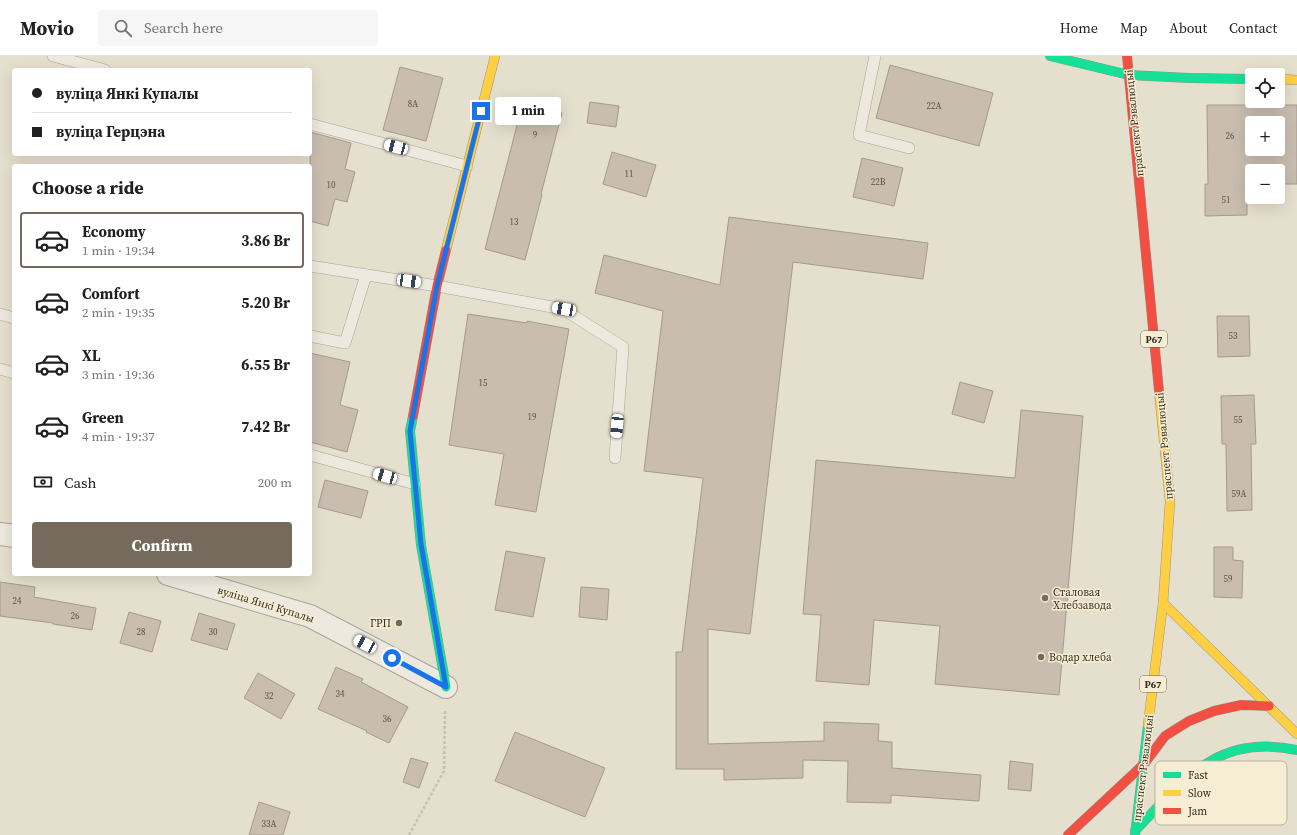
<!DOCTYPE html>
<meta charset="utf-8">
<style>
body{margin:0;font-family:"Source Serif 4",serif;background:#f6f6f6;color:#202124;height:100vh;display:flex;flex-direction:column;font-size:15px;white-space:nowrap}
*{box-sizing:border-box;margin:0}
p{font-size:13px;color:#757577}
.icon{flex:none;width:22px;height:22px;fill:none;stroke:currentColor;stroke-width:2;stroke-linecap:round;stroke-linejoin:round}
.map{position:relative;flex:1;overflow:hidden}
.details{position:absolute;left:12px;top:108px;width:300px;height:412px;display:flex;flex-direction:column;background:#fff;border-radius:4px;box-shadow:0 4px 16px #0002}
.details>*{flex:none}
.banner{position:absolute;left:12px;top:12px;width:300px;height:88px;border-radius:4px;box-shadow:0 4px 16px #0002;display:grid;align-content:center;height:88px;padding:0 20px;background:#fff}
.tools{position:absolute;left:1245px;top:12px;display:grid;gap:8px}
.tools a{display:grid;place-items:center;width:40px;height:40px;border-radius:4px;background:#fff;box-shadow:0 4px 16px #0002;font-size:20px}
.end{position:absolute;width:18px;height:18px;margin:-9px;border:5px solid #1a73e8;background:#fff;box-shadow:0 0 0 2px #fff}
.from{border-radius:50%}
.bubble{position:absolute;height:28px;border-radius:4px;background:#fff;box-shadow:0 4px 16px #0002;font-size:13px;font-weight:700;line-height:28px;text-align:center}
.car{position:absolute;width:12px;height:24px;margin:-12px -6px;border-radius:5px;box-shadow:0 0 3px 1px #0007;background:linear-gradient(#fff 24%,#345 0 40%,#fff 0 76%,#345 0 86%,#fff 0)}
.banner b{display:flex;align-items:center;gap:14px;height:38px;font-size:15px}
.banner b+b{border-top:1px solid #e0e0e0}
.banner i{width:10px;height:10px;background:#202124}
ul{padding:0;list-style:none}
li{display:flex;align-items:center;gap:12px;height:56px;margin:0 8px 6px;padding:0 12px;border:2px solid transparent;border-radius:4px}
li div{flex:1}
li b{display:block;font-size:15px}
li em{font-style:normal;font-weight:700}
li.on{border-color:#756b5c}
li>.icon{width:36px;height:36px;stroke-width:1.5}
h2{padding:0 20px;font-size:18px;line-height:48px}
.pay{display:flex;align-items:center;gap:10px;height:44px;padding:0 20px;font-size:15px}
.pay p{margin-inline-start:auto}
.primary-button{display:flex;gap:8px;margin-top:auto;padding:8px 20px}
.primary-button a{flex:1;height:46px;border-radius:4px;background:#756b5c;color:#fff;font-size:16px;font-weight:700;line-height:46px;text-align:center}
header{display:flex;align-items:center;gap:24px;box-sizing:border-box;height:56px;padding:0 20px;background:#fff;border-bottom:1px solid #e0e0e0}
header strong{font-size:19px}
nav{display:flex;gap:22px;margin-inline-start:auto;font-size:14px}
.search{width:280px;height:36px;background:#f6f6f6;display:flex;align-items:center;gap:10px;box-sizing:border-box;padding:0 14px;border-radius:4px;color:#757577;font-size:15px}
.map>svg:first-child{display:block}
.building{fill:#c8bdaf;stroke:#a59a8d;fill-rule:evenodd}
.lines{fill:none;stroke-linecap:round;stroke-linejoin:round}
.lane-casing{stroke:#aaa497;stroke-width:12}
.street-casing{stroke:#aaa497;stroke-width:24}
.fast-casing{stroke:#9a9386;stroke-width:10}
.slow-casing{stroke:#9a9386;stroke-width:10}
.jam-casing{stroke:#9a9386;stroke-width:10}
.path{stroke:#c6c0b6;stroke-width:2.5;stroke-dasharray:3 2;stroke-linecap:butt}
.lane{stroke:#ede9df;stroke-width:11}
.street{stroke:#ede9df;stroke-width:22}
.fast{stroke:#16e098;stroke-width:9}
.slow{stroke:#ffcf43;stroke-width:9}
.jam{stroke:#f24e42;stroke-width:9}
.route{stroke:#1a73e8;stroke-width:5}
.poi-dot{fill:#756b5c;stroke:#f5edd4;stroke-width:1.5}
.labels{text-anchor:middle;stroke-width:3;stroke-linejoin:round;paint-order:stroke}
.number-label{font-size:9px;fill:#5d5043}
.shield{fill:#f5edd4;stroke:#716655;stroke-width:1}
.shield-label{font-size:10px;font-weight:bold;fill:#392c1f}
.street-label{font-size:11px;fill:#392c1f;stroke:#f5edd4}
.poi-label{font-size:11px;fill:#392c1f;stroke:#f5edd4;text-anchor:start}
.key{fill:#f5edd4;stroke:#bdb39e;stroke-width:1}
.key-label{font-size:11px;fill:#392c1f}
</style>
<header>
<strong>Movio</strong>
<div class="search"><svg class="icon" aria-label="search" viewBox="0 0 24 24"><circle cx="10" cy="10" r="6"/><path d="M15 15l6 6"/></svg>Search here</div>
<nav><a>Home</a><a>Map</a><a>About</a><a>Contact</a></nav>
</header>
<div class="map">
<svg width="1297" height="779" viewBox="0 0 1297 779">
<rect width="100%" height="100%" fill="#e5dfce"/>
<g class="building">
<path d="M 890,9 L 993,37 L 979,90 L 876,62 Z"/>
<path d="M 400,11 L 443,22 L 426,85 L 383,74 Z"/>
<path d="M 523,46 L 562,57 L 541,138 L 542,139 L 525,204 L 485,193 Z"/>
<path d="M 590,46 L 619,50 L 616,71 L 587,67 Z"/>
<path d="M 1207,49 L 1297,49 L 1297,128 L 1278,128 L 1278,115 L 1252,115 L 1252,128 L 1247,128 L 1247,159 L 1205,160 L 1205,128 L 1208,128 ZM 1252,67 L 1278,67 L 1278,93 L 1252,93 Z"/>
<path d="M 310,76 L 351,87 L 345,113 L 355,116 L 347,146 L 335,143 L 328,170 L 310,165 Z"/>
<path d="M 612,96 L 656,109 L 646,141 L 603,128 Z"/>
<path d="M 862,102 L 903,112 L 894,150 L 853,141 Z"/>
<path d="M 729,161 L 928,187 L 923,223 L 793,206 L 750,578 L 708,573 L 708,688 L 824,685 L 824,666 L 879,668 L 878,685 L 892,686 L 892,712 L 981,719 L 979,745 L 891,739 L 891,747 L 847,746 L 848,705 L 803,704 L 803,722 L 724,724 L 724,713 L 676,713 L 676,596 L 682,596 L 703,422 L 644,415 L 663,255 L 595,237 L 604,199 L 720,229 Z"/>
<path d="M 468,258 L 527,267 L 527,265 L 569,273 L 536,456 L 495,449 L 504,398 L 449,389 Z"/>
<path d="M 1217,260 L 1249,260 L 1250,300 L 1218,301 Z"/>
<path d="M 310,297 L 350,306 L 340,349 L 358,354 L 347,396 L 310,386 Z"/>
<path d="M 960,326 L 993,335 L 984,367 L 952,358 Z"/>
<path d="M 1254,339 L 1256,388 L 1251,388 L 1252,454 L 1227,455 L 1226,388 L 1222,388 L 1221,340 Z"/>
<path d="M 1021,354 L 1083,360 L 1059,639 L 935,628 L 940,570 L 874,564 L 869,629 L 816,625 L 821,559 L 803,558 L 816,404 L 1015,422 Z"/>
<path d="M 325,424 L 368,435 L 361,462 L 318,451 Z"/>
<path d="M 1214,491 L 1233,491 L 1233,504 L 1243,505 L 1242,542 L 1214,541 Z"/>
<path d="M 506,495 L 545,502 L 533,561 L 495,554 Z"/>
<path d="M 0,526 L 35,531 L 34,541 L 96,552 L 92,574 L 53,568 L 53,567 L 0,560 Z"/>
<path d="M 581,531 L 609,533 L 607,564 L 579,561 Z"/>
<path d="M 129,556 L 161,565 L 152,596 L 120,587 Z"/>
<path d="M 199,557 L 235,568 L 227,594 L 191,584 Z"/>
<path d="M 336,611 L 363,623 L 361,626 L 408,651 L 389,687 L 366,676 L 367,675 L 318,653 Z"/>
<path d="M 258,617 L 295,638 L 281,663 L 244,642 Z"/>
<path d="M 515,676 L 605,712 L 585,761 L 495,725 Z"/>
<path d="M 411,702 L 428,707 L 419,732 L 403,726 Z"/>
<path d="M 1010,705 L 1033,708 L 1031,735 L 1008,733 Z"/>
<path d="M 259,746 L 290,756 L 283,779 L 249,779 Z"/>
</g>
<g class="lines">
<defs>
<g id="lane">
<path d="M 53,0 L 105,14"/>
<path d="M 875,0 L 859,79 L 909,92"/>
<path d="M 310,68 L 467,110"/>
<path d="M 310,210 L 437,230 L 563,253 L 623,291 L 615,402"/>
<path d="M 0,258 L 14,262"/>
<path d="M 310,280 L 345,287 L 366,219"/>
<path d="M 0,313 L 14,317"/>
<path d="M 310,399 L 415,428"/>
</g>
<g id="street">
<path d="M 0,478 L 14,480"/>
<path d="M 168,518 L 310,560 L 446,631"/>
</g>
<g id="fast">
<path d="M 1050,0 L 1129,19 L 1189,22 L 1252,23"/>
<path d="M 413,360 L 410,375 L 421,489 L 446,631"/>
<path d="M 1135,775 C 1184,724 1217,677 1297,694"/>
<path d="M 1135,779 L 1148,669"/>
</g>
<g id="slow">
<path d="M 1278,23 L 1297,24"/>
<path d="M 446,194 L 495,0"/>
<path d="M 1163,547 L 1297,678"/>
<path d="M 1148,669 L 1163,547 L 1170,446 L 1159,335"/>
</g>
<g id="jam">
<path d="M 1127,0 L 1159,335"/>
<path d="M 413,360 L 437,230 L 446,194"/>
<path d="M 1068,779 L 1144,708 L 1165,680 L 1189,665 L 1214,655 L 1241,649 L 1269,650"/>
</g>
</defs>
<use href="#lane" class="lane-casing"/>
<use href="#street" class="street-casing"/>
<use href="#fast" class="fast-casing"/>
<use href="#slow" class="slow-casing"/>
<use href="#jam" class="jam-casing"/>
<path class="path" d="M 409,779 L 444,715 L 445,653"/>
<use href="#lane" class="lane"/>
<use href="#street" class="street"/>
<use href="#fast" class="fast"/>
<use href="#slow" class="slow"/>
<use href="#jam" class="jam"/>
</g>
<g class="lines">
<path class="route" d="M 392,602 L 446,631 L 421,488 L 410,375 L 437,230 L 481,55"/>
</g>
<g class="poi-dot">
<circle cx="1045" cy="542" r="4"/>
<circle cx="399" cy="567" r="4"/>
<circle cx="1041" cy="601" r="4"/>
</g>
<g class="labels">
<g class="number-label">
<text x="413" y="51">8А</text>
<text x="934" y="53">22А</text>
<text x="535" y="82">9</text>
<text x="1230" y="83">26</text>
<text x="629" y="121">11</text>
<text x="878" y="129">22В</text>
<text x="331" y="132">10</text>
<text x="1226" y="147">51</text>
<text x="514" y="169">13</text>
<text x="1233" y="283">53</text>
<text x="483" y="330">15</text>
<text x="532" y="364">19</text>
<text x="1238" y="367">55</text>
<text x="1239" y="441">59А</text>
<text x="1228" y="526">59</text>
<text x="17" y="548">24</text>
<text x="75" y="563">26</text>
<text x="141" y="579">28</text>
<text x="213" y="579">30</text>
<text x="340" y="641">34</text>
<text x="269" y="643">32</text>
<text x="387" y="666">36</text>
<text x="269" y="771">33А</text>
</g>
<g class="shield">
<rect x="1141" y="275" width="26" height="16" rx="3"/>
<rect x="1140" y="620" width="26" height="16" rx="3"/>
</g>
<g class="shield-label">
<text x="1154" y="287">Р67</text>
<text x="1153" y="632">Р67</text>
</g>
<g class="street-label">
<text transform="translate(1134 67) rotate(-96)" y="4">праспект Рэвалюцыі</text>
<text transform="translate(1164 390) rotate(-95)" y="4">праспект Рэвалюцыі</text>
<text transform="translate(266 548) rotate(17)" y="4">вуліца Янкі Купалы</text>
<text transform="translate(1143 712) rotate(-83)" y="4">праспект Рэвалюцыі</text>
</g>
<g class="poi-label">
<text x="1053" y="540">Сталовая<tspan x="1053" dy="13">Хлебзавода</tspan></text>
<text x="391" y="571" text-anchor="end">ГРП</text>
<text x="1049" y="605">Водар хлеба</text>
</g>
</g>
<rect x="1155" y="705" width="132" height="64" rx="6" class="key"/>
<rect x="1163" y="716" width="18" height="6" fill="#16e098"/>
<rect x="1163" y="734" width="18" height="6" fill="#ffcf43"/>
<rect x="1163" y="752" width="18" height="6" fill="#f24e42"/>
<g class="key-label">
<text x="1188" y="723">Fast</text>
<text x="1188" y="741">Slow</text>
<text x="1188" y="759">Jam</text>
</g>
</svg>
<div class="tools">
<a><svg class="icon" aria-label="locate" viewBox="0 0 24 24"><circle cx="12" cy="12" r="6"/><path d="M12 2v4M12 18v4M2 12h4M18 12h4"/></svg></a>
<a>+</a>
<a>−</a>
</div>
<i class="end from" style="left:392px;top:602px"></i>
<i class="end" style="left:481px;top:55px"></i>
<div class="bubble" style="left:495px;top:41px;width:66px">1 min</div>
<i class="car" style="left:396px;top:91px;rotate:285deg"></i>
<i class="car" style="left:409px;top:225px;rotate:98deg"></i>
<i class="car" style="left:564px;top:253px;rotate:280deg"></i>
<i class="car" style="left:617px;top:370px;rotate:185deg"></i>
<i class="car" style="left:385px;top:420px;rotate:286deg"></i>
<i class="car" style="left:365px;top:588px;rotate:298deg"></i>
<div class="banner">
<b><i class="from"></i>вуліца Янкі Купалы</b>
<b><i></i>вуліца Герцэна</b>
</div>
<section class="details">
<h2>Choose a ride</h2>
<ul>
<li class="on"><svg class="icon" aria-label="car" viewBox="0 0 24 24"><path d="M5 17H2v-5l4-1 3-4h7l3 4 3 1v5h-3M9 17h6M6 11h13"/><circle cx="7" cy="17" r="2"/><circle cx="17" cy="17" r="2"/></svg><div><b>Economy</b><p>1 min · 19:34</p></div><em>3.86 Br</em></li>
<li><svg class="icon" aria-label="car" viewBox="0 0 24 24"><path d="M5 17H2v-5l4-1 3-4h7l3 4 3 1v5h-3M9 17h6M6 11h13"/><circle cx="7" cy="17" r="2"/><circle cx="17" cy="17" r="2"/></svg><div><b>Comfort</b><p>2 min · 19:35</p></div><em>5.20 Br</em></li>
<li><svg class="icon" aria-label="car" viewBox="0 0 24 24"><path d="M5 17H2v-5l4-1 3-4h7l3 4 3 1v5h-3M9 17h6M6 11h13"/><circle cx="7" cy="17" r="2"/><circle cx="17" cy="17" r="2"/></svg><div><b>XL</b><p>3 min · 19:36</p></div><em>6.55 Br</em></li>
<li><svg class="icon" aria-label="car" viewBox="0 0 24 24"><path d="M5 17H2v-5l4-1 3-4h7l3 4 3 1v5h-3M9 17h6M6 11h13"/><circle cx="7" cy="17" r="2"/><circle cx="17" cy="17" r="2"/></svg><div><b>Green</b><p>4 min · 19:37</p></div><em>7.42 Br</em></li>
</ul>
<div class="pay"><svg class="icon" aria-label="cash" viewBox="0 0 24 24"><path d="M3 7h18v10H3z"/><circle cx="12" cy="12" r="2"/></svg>Cash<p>200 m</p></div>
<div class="primary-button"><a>Confirm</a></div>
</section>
</div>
